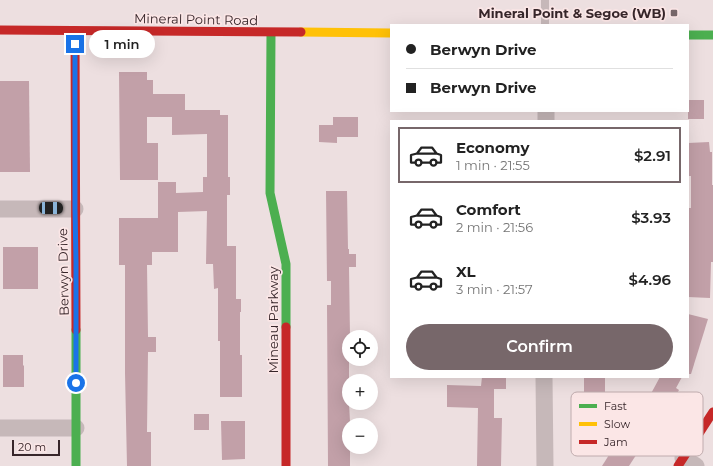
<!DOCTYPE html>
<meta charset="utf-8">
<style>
body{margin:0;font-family:Montserrat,sans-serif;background:#f6f6f6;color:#222;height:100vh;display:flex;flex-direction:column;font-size:15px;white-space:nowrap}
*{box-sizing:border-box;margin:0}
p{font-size:13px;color:#767676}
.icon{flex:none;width:22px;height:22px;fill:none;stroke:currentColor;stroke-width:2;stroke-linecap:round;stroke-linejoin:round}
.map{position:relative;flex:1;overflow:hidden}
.sheet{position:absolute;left:390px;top:120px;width:299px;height:258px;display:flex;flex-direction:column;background:#fff;border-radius:0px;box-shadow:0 4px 16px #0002}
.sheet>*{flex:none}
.banner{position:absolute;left:390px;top:24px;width:299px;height:88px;border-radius:0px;box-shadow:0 4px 16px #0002;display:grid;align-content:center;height:88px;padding:0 16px;background:#fff}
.buttons{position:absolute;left:342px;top:330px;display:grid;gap:8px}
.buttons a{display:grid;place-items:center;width:36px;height:36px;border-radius:50%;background:#fff;box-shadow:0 4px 16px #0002;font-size:20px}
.scale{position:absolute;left:12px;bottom:10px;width:48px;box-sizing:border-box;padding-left:4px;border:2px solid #37262a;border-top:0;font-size:11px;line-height:14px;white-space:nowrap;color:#37262a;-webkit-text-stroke:3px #fbe6e6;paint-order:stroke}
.end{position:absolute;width:18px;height:18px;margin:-9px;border:5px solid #1a73e8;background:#fff;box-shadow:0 0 0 2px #fff}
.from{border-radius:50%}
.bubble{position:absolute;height:28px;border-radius:14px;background:#fff;box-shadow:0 4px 16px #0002;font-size:13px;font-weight:600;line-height:28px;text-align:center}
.car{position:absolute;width:12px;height:24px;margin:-12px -6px;border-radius:5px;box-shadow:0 0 3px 1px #0007;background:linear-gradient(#222 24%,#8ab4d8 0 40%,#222 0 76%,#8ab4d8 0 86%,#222 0)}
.banner b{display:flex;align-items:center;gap:14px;height:38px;font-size:15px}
.banner b+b{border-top:1px solid #e0e0e0}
.banner i{width:10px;height:10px;background:#222}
ul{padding:7px 0 0;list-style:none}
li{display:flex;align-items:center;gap:12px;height:56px;margin:0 8px 6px;padding:0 8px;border:2px solid transparent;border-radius:0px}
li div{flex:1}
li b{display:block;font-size:15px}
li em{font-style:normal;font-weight:600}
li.current{border-color:#77676a}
li>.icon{width:36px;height:36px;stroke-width:1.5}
.cta{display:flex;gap:8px;margin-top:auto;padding:8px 16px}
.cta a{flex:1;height:46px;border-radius:24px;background:#77676a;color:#fff;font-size:16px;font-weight:600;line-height:46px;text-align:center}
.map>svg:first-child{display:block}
.building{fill:#c2a0a8}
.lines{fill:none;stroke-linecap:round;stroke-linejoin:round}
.lane{stroke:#c6b8b9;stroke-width:8}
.street{stroke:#c6b8b9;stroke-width:17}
.fast{stroke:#4caf50;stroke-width:9}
.slow{stroke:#ffc107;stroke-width:9}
.jam{stroke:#c62828;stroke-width:9}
.route{stroke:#1a73e8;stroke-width:5}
.poi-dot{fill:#77676a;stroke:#fbe6e6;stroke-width:1.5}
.labels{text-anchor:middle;stroke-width:3.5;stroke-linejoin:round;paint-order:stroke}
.poi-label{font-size:13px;font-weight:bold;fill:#37262a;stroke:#fbe6e6;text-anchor:end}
.street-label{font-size:13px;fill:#37262a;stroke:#fbe6e6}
.key{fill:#fbe6e6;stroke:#c0acae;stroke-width:1}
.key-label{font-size:11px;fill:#37262a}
</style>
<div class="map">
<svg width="713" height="466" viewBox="0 0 713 466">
<rect width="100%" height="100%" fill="#eddfe0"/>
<g class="building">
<path d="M 119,72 L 147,72 L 147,80 L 153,80 L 153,94 L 185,94 L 185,110 L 220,110 L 220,115 L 228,115 L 228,177 L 230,177 L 230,195 L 227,195 L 227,246 L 236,246 L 236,299 L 241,299 L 241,312 L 240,312 L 240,355 L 242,355 L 242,397 L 220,397 L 220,341 L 218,341 L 218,288 L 214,289 L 213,264 L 206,264 L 207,211 L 178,212 L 178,252 L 152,252 L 152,265 L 147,265 L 148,336 L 148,337 L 156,337 L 156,352 L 148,352 L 147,432 L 151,432 L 151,466 L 127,466 L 125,373 L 125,265 L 119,265 L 119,218 L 158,218 L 158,182 L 176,182 L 176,193 L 203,192 L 203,177 L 207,177 L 207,134 L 172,135 L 172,117 L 147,117 L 147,143 L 158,143 L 158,180 L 120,180 Z"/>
<path d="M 0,81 L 29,81 L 30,172 L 0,172 Z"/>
<rect x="688" y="100" width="16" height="19"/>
<path d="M 333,117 L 358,117 L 358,137 L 337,137 L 337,143 L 319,142 L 319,125 L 333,125 Z"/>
<path d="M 709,142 L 710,152 L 712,152 L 712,185 L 713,185 L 713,262 L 711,262 L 710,298 L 688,297 L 689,227 L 688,227 L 688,208 L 691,208 L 691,176 L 688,176 L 688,143 Z"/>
<path d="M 326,191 L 347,191 L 348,249 L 349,249 L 349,254 L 356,254 L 356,267 L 349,267 L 350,337 L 349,337 L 349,403 L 350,422 L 350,425 L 349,425 L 349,447 L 350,447 L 350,466 L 328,466 L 327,305 L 331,305 L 331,281 L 327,281 Z"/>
<rect x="3" y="247" width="35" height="42"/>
<path d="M 688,314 L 708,319 L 691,374 L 688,374 Z"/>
<path d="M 3,355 L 23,355 L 23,365 L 24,366 L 24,387 L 3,387 Z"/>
<path d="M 482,377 L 506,377 L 506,389 L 494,389 L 494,418 L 502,418 L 501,466 L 477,466 L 478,408 L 447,407 L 447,385 L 481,386 Z"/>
<rect x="584" y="377" width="21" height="40"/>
<path d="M 660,377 L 682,377 L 676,388 L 679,390 L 662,421 L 642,410 Z"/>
<rect x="194" y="414" width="15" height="16"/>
<path d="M 221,421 L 245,421 L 245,459 L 222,460 Z"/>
<path d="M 621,436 L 640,449 L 629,466 L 602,466 Z"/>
</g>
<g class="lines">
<path class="lane" d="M 545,0 L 545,25"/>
<g class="street">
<path d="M 546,111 L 546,121"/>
<path d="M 0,209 L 75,209"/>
<path d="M 544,377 L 545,466"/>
<path d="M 0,428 L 76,428"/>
<path d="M 683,458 L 696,466"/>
</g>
<g class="fast">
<path d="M 271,33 L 270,193 L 286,264 L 286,327"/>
<path d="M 688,35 L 713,35"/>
<path d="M 76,330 L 76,466"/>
</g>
<path class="slow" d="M 301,32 L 391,33"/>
<g class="jam">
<path d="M 0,30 L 301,32"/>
<path d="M 75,31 L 76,330"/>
<path d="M 286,327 L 286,466"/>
<path d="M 678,466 L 713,412"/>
</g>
</g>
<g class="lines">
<path class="route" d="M 75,44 L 75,209 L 76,262 L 76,383"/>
</g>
<rect class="poi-dot" x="670" y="9" width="8" height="8" rx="2"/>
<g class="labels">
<g class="poi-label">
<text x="666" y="18">Mineral Point &amp; Segoe (WB)</text>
</g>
<g class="street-label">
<text transform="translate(196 19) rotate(1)" y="5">Mineral Point Road</text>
<text transform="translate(63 272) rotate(-91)" y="5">Berwyn Drive</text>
<text transform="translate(273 320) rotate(-90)" y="5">Mineau Parkway</text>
</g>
</g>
<rect x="571" y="392" width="132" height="64" rx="6" class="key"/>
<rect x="579" y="404" width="18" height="4" fill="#4caf50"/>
<rect x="579" y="422" width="18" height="4" fill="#ffc107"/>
<rect x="579" y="440" width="18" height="4" fill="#c62828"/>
<g class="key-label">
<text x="604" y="410">Fast</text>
<text x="604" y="428">Slow</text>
<text x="604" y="446">Jam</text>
</g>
</svg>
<div class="buttons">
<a><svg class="icon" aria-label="locate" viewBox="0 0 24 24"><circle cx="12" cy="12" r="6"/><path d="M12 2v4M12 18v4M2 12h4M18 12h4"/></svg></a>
<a>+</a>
<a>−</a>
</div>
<div class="scale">20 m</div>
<i class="end from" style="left:76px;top:383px"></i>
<i class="end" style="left:75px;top:44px"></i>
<div class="bubble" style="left:89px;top:30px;width:66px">1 min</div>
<i class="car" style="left:51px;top:208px;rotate:91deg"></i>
<div class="banner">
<b><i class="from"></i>Berwyn Drive</b>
<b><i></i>Berwyn Drive</b>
</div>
<section class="sheet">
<ul>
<li class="current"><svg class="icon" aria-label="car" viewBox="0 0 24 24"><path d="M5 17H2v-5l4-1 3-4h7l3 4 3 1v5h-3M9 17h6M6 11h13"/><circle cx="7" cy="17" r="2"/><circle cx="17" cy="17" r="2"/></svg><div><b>Economy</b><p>1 min · 21:55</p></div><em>$2.91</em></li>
<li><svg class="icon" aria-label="car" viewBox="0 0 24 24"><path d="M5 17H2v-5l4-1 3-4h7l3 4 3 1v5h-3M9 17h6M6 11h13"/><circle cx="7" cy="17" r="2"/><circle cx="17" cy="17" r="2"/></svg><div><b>Comfort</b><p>2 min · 21:56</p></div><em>$3.93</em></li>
<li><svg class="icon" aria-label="car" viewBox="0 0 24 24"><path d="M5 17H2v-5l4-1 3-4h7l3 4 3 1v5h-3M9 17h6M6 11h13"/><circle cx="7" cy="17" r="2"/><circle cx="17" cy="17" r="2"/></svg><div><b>XL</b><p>3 min · 21:57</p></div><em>$4.96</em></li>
</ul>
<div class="cta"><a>Confirm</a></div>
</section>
</div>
